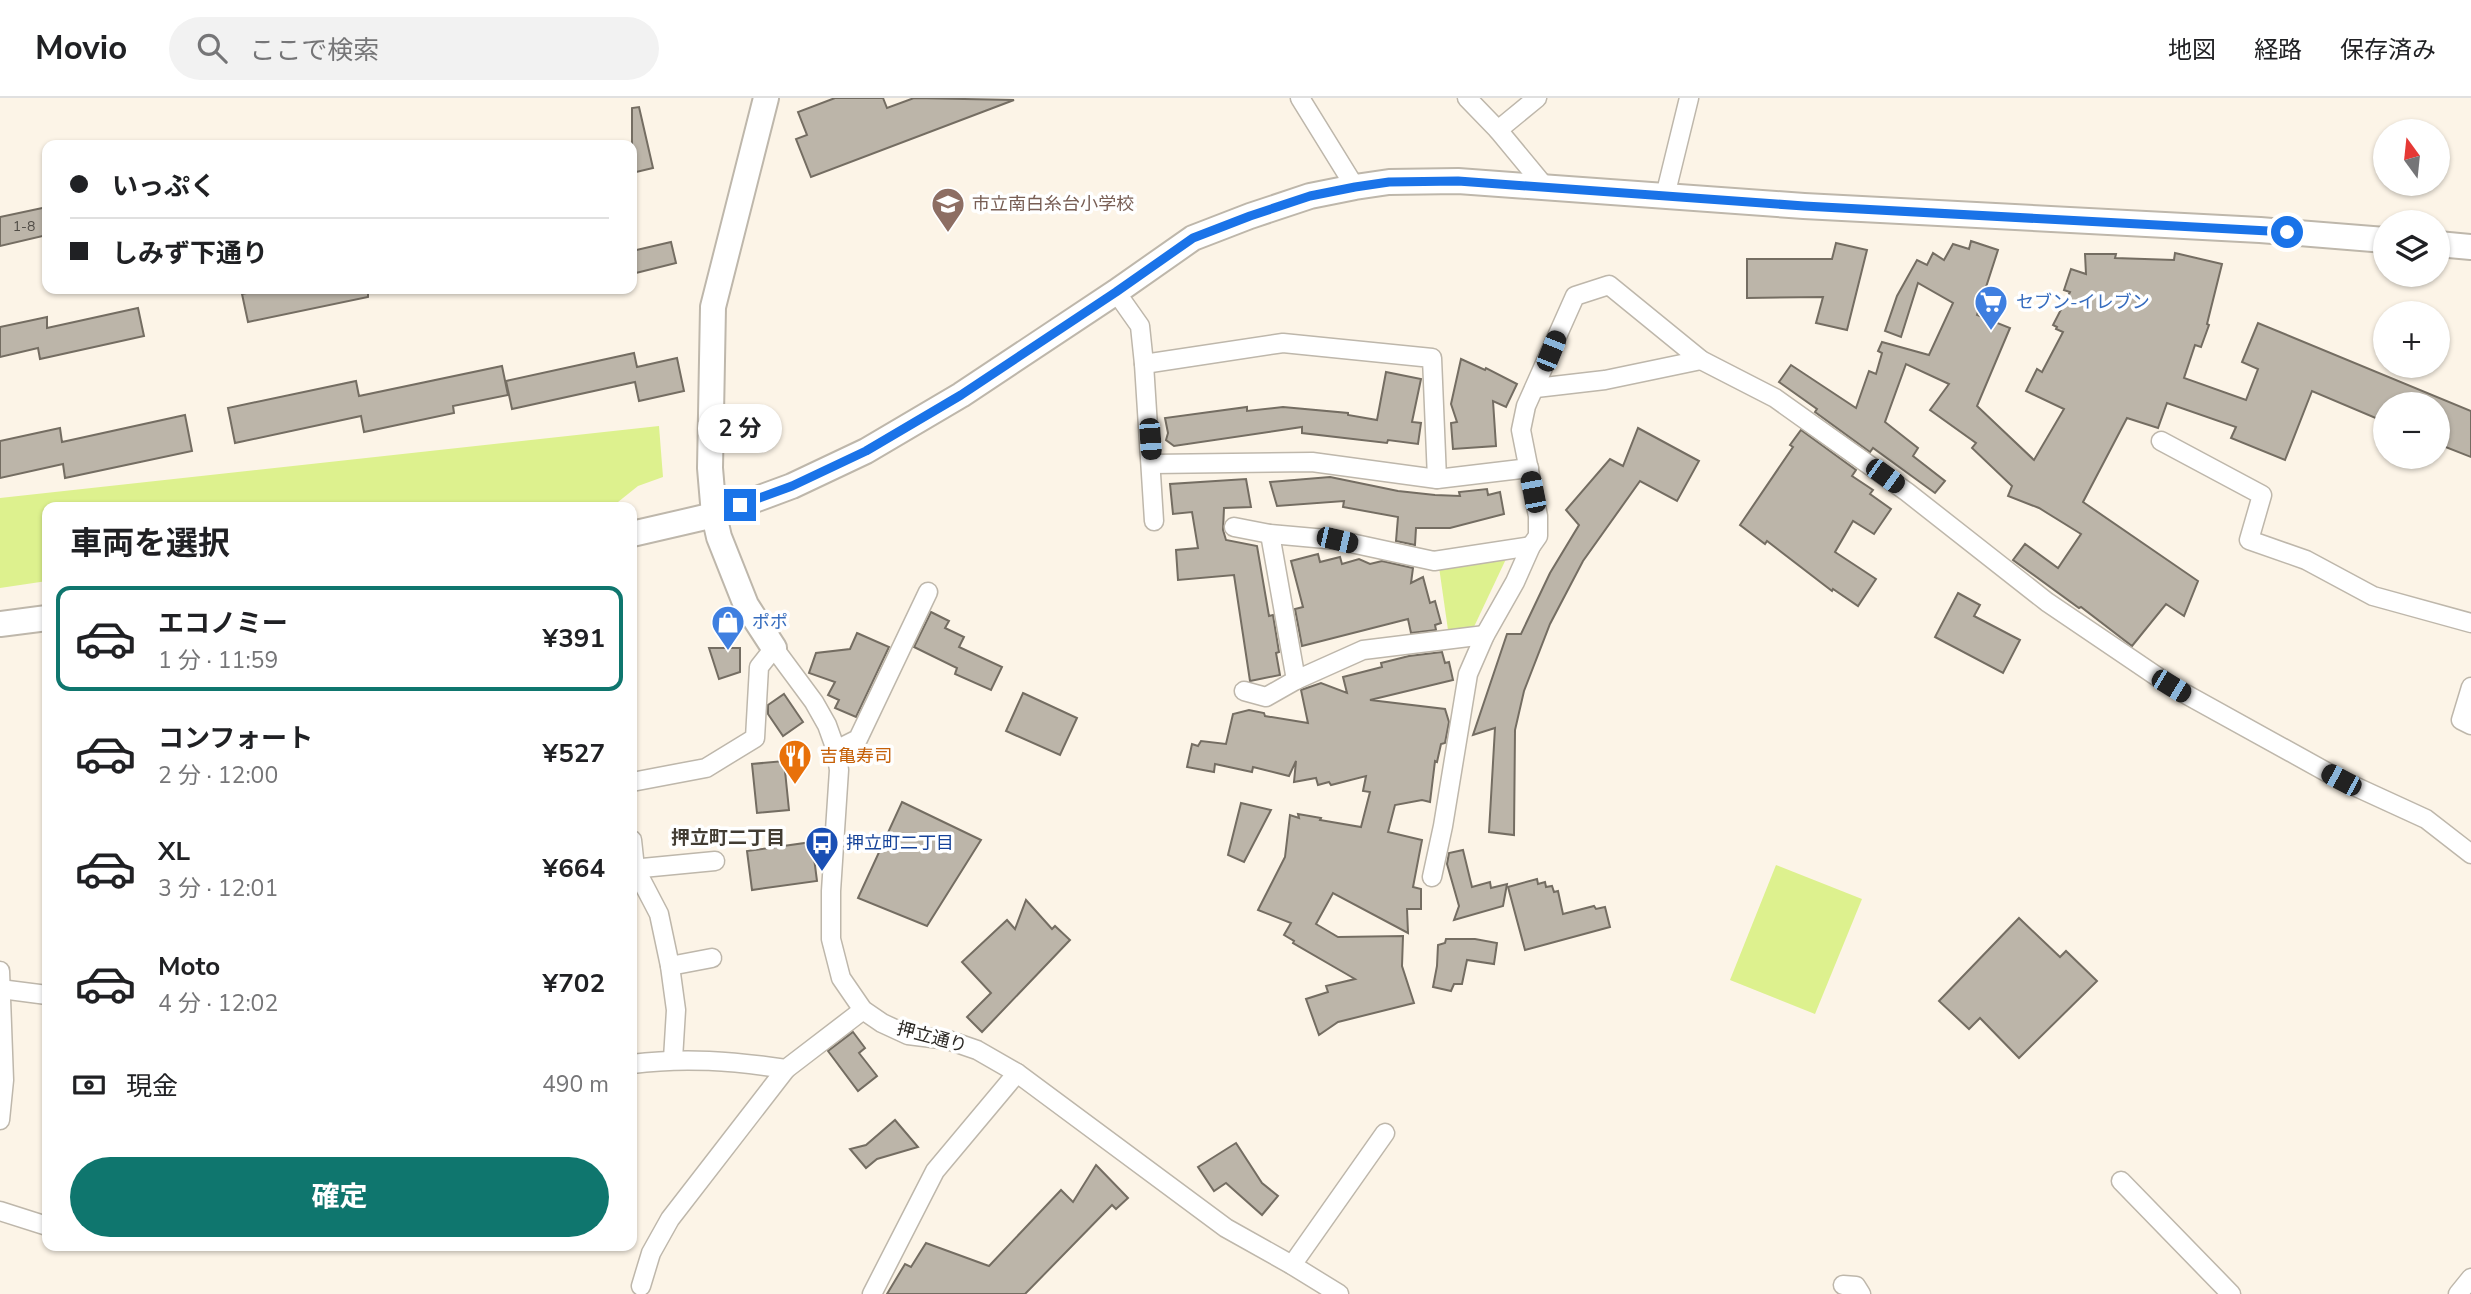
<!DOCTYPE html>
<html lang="ja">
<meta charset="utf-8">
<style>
body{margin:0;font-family:"Nunito Sans","Noto Sans JP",sans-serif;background:#f2f2f2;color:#202124;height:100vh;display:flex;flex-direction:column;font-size:26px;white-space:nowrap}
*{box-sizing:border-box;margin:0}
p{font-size:23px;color:#757577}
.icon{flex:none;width:38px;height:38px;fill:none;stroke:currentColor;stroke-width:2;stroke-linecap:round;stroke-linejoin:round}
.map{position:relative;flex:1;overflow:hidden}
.side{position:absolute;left:42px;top:404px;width:595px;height:749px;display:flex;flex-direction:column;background:#fff;border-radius:14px;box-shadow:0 2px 5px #0004}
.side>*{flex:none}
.hud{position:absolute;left:42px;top:42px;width:595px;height:154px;border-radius:14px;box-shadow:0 2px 5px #0004;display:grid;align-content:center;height:154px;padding:0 28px;background:#fff}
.needle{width:46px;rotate:345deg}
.fabs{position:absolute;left:2373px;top:21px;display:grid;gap:14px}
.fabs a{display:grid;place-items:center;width:77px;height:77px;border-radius:50%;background:#fff;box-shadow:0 2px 5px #0004;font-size:35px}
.end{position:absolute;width:32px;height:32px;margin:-16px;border:9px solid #1a73e8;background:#fff;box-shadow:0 0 0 4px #fff}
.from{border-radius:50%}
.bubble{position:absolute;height:49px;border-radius:24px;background:#fff;box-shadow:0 2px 5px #0004;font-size:23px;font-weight:700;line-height:49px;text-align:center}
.car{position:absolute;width:21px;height:42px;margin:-21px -10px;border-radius:9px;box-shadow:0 0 5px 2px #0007;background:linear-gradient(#222 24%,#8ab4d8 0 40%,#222 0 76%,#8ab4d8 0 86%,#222 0)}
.hud b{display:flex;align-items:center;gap:24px;height:66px;font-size:26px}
.hud b+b{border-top:2px solid #e0e0e0}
.hud i{width:18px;height:18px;background:#202124}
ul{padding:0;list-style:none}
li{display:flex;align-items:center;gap:21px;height:105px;margin:0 14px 10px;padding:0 14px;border:4px solid transparent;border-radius:14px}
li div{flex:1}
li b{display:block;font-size:26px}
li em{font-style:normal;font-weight:700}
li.active{border-color:#0f766e}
li>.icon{width:63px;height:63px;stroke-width:1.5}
h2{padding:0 28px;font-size:32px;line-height:84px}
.pay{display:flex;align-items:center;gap:18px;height:77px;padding:0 28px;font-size:26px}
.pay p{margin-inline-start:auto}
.button{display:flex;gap:14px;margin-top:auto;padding:14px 28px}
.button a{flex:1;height:80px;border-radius:42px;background:#0f766e;color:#fff;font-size:28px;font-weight:700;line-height:80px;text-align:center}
header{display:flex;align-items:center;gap:42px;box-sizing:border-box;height:98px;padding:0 35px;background:#fff;border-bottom:2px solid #e0e0e0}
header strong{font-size:33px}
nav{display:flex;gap:38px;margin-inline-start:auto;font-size:24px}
.search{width:490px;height:63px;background:#f2f2f2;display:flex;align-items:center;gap:18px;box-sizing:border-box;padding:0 24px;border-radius:38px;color:#757577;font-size:26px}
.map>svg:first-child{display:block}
.green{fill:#ddf18e}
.building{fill:#bcb5a9;stroke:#746d62;stroke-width:2}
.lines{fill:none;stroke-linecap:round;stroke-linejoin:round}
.street-casing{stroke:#beb7ab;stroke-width:21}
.secondary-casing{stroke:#beb7ab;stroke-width:28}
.street{stroke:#fff;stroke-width:18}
.secondary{stroke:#fff;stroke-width:24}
.route{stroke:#1a73e8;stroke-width:9}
.labels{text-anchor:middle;stroke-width:7;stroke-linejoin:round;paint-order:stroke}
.number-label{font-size:14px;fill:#504c46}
.education-label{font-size:18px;fill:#785e54;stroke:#fff;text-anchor:start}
.shop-label{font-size:18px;fill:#366cbe;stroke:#fff;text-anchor:start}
.food-label{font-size:18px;fill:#c56008;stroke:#fff;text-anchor:start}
.transit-label{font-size:18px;fill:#164399;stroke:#fff;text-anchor:start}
.street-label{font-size:18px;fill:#2c2925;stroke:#fff}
.neighbourhood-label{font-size:19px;font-weight:bold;fill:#423c32;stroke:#fff}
</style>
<header>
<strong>Movio</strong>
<div class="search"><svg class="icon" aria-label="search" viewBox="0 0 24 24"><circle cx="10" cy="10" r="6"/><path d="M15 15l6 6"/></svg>ここで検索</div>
<nav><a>地図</a><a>経路</a><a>保存済み</a></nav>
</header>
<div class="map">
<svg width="2471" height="1196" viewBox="0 0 2471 1196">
<rect width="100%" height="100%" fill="#fcf4e7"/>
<g class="green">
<path d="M 659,328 L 663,379 L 638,388 L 618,404 L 579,409 L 47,410 L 47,483 L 0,490 L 0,400 Z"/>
<path d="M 1506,461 L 1472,533 L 1448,532 L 1439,469 Z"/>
<path d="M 1776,767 L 1862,801 L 1815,916 L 1730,882 Z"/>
</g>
<g class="building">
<path d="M 835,0 L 883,0 L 887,10 L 914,0 L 1014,2 L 811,79 L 796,41 L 807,37 L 798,14 Z"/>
<path d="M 639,9 L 653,70 L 632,75 L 632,10 Z"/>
<path d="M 47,109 L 47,137 L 0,148 L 0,119 Z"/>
<path d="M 1971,143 L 1998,152 L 1977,217 L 2010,230 L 1977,308 L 2034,362 L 2064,311 L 2026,293 L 2037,271 L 2042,274 L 2063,234 L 2056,231 L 2057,229 L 2053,227 L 2070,194 L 2064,192 L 2071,171 L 2086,176 L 2085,156 L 2116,156 L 2115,160 L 2174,162 L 2175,155 L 2222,166 L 2207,226 L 2209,227 L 2201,249 L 2195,247 L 2184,280 L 2246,302 L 2258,271 L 2242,264 L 2258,225 L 2471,313 L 2471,359 L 2438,346 L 2438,306 L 2385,306 L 2385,324 L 2312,293 L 2285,362 L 2231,340 L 2236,329 L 2167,305 L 2158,330 L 2127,320 L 2083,404 L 2198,483 L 2184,518 L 2166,506 L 2132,548 L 2081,509 L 2079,510 L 2013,462 L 2025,446 L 2058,470 L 2081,436 L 2039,410 L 2008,398 L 2012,388 L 1972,350 L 1976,345 L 1930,312 L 1949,286 L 1906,266 L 1885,324 L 1918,350 L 1913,358 L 1945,383 L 1935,395 L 1873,350 L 1870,354 L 1815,314 L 1817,311 L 1779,284 L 1791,267 L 1856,310 L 1869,273 L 1876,276 L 1882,255 L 1878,253 L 1882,244 L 1929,257 L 1953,205 L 1918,185 L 1901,239 L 1885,233 L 1897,198 L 1917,162 L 1927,167 L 1933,155 L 1944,162 L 1953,146 L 1969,151 Z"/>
<path d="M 671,144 L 676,165 L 632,176 L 632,153 Z"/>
<path d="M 1836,145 L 1867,152 L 1847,232 L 1816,225 L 1823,199 L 1747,200 L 1747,161 L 1832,161 Z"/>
<path d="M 266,191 L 368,191 L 368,199 L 248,224 L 242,196 Z"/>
<path d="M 138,210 L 144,238 L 40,261 L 38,250 L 0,259 L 0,229 L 47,219 L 47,230 Z"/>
<path d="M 634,255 L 637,269 L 677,260 L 684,293 L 639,303 L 635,284 L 512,311 L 506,283 Z"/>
<path d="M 1461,261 L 1485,272 L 1486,270 L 1517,286 L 1506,309 L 1493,303 L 1496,348 L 1453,351 L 1451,325 L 1457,324 L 1451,306 Z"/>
<path d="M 502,268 L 508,297 L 453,308 L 454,315 L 364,334 L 361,318 L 235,345 L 228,310 L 356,283 L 359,298 Z"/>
<path d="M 1386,274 L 1421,281 L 1412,324 L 1421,325 L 1418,346 L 1388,342 L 1387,345 L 1302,335 L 1302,329 L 1174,348 L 1166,342 L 1168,335 L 1165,320 L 1247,309 L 1247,313 L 1283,309 L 1348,315 L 1348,317 L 1377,322 Z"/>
<path d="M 185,317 L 192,353 L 65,380 L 63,366 L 0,380 L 0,343 L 60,330 L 62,344 Z"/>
<path d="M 1638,330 L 1699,363 L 1677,403 L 1640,383 L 1583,463 L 1550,526 L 1524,593 L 1515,632 L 1514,737 L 1489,734 L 1495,630 L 1473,637 L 1507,536 L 1521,536 L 1550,475 L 1579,427 L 1566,412 L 1610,361 L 1623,368 Z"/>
<path d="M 1801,332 L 1856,372 L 1852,378 L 1873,392 L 1870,396 L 1891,411 L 1874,436 L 1853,423 L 1835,454 L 1876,481 L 1858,508 L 1833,491 L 1832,493 L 1767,443 L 1765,446 L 1740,427 L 1793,349 L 1790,347 Z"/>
<path d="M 1330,379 L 1398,393 L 1435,397 L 1460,398 L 1459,394 L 1487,391 L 1488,397 L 1500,394 L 1504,416 L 1450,430 L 1416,430 L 1415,447 L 1396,443 L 1398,419 L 1343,409 L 1344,403 L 1277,408 L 1270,384 Z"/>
<path d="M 1246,381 L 1251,409 L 1224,410 L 1223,432 L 1226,442 L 1257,448 L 1269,518 L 1273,517 L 1279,554 L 1276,555 L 1280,577 L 1250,583 L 1234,477 L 1178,482 L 1176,452 L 1198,450 L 1192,414 L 1173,416 L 1170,386 Z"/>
<path d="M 1318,456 L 1320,464 L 1340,459 L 1342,466 L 1359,461 L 1370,466 L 1382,463 L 1413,470 L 1411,485 L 1423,479 L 1430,505 L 1435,503 L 1441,525 L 1435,527 L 1436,532 L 1411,535 L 1408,521 L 1302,548 L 1295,511 L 1303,509 L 1291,463 Z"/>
<path d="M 1958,495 L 1980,507 L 1974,518 L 2020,542 L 2003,575 L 1935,539 Z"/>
<path d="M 931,514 L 949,523 L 945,530 L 964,539 L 959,549 L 1002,569 L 991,592 L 955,576 L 957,570 L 914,549 Z"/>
<path d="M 857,535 L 889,549 L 856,619 L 835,610 L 839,602 L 828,597 L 835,584 L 809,575 L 816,555 L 850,551 Z"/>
<path d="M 709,550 L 740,550 L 740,574 L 719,581 Z"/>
<path d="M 1442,554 L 1445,565 L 1449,564 L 1453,582 L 1370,602 L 1445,611 L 1449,624 L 1445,645 L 1441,646 L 1437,664 L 1435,663 L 1430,704 L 1422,702 L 1395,707 L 1388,734 L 1422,742 L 1413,789 L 1421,791 L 1421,811 L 1407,811 L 1408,835 L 1333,795 L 1316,826 L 1338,839 L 1403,838 L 1402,868 L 1414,905 L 1338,924 L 1319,937 L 1306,901 L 1328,894 L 1326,888 L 1355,881 L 1293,845 L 1294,843 L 1284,837 L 1291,825 L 1258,812 L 1285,759 L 1290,717 L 1299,720 L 1298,716 L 1321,720 L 1320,722 L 1361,729 L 1370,694 L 1363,693 L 1366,678 L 1331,687 L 1329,684 L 1318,687 L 1316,680 L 1294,684 L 1296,663 L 1289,678 L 1253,669 L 1252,674 L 1215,666 L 1214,674 L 1187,669 L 1192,646 L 1198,648 L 1201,643 L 1226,646 L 1233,616 L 1249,612 L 1264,615 L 1265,618 L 1308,625 L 1301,592 L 1321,585 L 1347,595 L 1343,579 L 1382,569 L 1381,565 L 1409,558 Z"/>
<path d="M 1023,595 L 1077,620 L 1060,657 L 1006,633 Z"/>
<path d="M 784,596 L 803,624 L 783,638 L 768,616 L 768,607 Z"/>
<path d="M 784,663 L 789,712 L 757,715 L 752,666 Z"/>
<path d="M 902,704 L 981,742 L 927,828 L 858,800 Z"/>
<path d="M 1241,705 L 1271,712 L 1244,764 L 1228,757 Z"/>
<path d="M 812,744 L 817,783 L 752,792 L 747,753 Z"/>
<path d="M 1463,752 L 1472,789 L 1490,784 L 1491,790 L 1507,786 L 1503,808 L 1454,822 L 1459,808 L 1447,766 L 1449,755 Z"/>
<path d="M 1537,781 L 1538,786 L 1545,784 L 1546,789 L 1552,788 L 1554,794 L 1558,793 L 1563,816 L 1594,808 L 1596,811 L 1605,809 L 1610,829 L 1525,852 L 1508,789 Z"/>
<path d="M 1026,802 L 1052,831 L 1055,828 L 1070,842 L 982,934 L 967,919 L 991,895 L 962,864 L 1007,822 L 1015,831 Z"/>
<path d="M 2019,820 L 2060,859 L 2066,853 L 2097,883 L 2019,960 L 1980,920 L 1969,931 L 1939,903 Z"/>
<path d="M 1446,841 L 1475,841 L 1497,845 L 1494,866 L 1467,862 L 1462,886 L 1454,886 L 1451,893 L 1433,889 L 1437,868 L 1438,847 L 1445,845 Z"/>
<path d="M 853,934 L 865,950 L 859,955 L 877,978 L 858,993 L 828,953 Z"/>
<path d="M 895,1022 L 918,1049 L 877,1061 L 866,1070 L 850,1051 L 866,1047 Z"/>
<path d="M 1236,1045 L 1262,1085 L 1278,1098 L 1262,1117 L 1226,1085 L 1214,1093 L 1198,1069 Z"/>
<path d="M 1096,1067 L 1128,1100 L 1116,1111 L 1112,1107 L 1025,1196 L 887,1196 L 905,1166 L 911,1169 L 926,1145 L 989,1168 L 1061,1092 L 1073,1104 Z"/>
</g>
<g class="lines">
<defs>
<g id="street">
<path d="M 1300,0 L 1355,89"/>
<path d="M 1467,0 L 1498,32 L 1546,90"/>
<path d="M 1498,32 L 1537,0"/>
<path d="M 1665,98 L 1689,0"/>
<path d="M 1116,194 L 1140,228 L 1144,266 L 1154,423"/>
<path d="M 1144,266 L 1283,245 L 1432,260 L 1437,381"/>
<path d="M 1536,290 L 1605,282 L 1701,262"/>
<path d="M 2161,343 L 2262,397 L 2249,442 L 2306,462 L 2373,498 L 2471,525"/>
<path d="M 1152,366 L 1312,364 L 1437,381 L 1529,370"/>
<path d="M 1234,429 L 1270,436 L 1337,442 L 1434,463 L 1531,448"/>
<path d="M 1270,436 L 1296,582"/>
<path d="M 2471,589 L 2461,622 L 2471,627"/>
<path d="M 1244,593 L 1266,599 L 1296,582 L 1363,552 L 1485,537"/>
<path d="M 836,652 L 858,641 L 928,494"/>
<path d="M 632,684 L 706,670 L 755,640 L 759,569 L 774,550 L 814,604 L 827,627 L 836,652 L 839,672 L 831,793 L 831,841 L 841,880 L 863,912 L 882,925 L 908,937 L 948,942 L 977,952 L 1017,975 L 1226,1130 L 1292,1167 L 1339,1196"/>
<path d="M 632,742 L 635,770 L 659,816 L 670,868 L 676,912 L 673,961"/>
<path d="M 632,771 L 715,763"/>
<path d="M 1432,779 L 1443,728 L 1468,576 L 1485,537 L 1515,484 L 1531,448 L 1538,438 L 1538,418 L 1521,332 L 1526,308 L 1575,198 L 1609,187 L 1701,262 L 1775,300 L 1907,394 L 2047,504 L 2171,588 L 2341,682 L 2426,721 L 2471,756"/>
<path d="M 670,868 L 712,860"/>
<path d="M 0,873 L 4,982 L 0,1022"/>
<path d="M 0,891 L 47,897"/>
<path d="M 632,966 C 685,959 733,963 786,971 L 863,912"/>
<path d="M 2121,1083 L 2231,1196"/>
<path d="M 0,1113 L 47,1128"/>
<path d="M 1292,1167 L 1385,1035"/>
<path d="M 1843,1187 L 1856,1188 L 1861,1196"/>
<path d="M 641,1188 L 651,1155 L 670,1121 L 786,971"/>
<path d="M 872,1196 L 935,1073 L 1017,975"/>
<path d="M 2458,1196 L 2471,1180"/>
</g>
<g id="secondary">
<path d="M 766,0 L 713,209 L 710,370 L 714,417 L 719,439 L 746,507 L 774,550"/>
<path d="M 2438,146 L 2471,149"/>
<path d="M 632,436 L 714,417 L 792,388 L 866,353 L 961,297 L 1116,194 L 1193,140 L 1250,118 L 1310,98 L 1355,89 L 1389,84 L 1458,83 L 1804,108 L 2260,132 L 2385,142"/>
<path d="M 0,526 L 47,520"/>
</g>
</defs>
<use href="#street" class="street-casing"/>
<use href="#secondary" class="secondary-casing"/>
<use href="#street" class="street"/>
<use href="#secondary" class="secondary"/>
</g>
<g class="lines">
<path class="route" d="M 740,407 L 792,388 L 866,353 L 961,297 L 1116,194 L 1193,140 L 1250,118 L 1310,98 L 1355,89 L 1389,84 L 1458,83 L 1804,108 L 2287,134"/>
</g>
<defs>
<symbol id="school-pin" viewBox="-11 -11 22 30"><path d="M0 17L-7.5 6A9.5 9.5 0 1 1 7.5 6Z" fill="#8d6e63" stroke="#fff"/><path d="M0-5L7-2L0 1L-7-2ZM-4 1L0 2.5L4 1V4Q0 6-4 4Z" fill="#fff"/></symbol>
<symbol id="supermarket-pin" viewBox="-11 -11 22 30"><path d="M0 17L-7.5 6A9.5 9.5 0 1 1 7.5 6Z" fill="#3f7fe0" stroke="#fff"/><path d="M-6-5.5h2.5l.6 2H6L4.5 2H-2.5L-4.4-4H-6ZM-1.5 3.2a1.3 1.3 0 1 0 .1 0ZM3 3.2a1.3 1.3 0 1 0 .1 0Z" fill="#fff"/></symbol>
<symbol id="shop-pin" viewBox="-11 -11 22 30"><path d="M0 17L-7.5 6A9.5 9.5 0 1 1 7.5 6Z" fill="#3f7fe0" stroke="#fff"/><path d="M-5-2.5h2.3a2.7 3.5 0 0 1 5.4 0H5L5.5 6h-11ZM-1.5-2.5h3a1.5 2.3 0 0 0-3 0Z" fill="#fff"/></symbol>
<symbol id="restaurant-pin" viewBox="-11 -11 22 30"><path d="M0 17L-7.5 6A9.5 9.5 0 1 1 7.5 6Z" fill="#e8710a" stroke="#fff"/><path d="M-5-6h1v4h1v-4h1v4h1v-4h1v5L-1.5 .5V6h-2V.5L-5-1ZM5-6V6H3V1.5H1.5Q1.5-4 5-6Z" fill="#fff"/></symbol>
<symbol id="bus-pin" viewBox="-11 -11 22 30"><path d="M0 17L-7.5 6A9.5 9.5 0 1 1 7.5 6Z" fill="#1a4fb4" stroke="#fff"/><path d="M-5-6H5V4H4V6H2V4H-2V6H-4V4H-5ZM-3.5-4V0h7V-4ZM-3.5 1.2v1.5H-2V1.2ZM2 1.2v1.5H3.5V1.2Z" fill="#fff"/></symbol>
</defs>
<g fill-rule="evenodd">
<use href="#school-pin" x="929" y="87" width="38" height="52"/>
<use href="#supermarket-pin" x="1972" y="185" width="38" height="52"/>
<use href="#shop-pin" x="709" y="505" width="38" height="52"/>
<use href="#restaurant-pin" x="776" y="639" width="38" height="52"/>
<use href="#bus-pin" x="803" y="726" width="38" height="52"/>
</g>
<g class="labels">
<g class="number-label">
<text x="24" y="133">1-8</text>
</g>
<g class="education-label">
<text x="972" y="112">市立南白糸台小学校</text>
</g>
<g class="shop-label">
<text x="2016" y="210">セブン-イレブン</text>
<text x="752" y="530">ポポ</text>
</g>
<g class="food-label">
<text x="820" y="664">吉亀寿司</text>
</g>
<g class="transit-label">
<text x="846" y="751">押立町二丁目</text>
</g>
<g class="street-label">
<text transform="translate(932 939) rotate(15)" y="6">押立通り</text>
</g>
<g class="neighbourhood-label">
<text x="728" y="746">押立町二丁目</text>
</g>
</g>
</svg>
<div class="fabs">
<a><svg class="needle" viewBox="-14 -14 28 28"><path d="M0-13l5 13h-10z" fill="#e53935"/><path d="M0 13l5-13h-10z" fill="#757577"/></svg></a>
<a><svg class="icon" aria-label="layers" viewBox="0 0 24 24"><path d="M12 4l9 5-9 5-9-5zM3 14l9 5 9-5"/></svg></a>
<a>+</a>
<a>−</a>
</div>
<i class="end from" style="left:2287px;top:134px"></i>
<i class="end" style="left:740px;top:407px"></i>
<div class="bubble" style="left:698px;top:306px;width:84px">2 分</div>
<i class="car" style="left:1551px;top:253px;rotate:22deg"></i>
<i class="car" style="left:1150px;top:341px;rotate:176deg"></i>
<i class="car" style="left:1885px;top:378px;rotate:126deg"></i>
<i class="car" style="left:1533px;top:394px;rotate:349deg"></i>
<i class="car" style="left:1337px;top:442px;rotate:103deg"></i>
<i class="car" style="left:2171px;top:588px;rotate:121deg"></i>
<i class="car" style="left:2341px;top:682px;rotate:298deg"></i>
<div class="hud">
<b><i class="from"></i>いっぷく</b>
<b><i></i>しみず下通り</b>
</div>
<section class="side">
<h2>車両を選択</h2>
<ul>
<li class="active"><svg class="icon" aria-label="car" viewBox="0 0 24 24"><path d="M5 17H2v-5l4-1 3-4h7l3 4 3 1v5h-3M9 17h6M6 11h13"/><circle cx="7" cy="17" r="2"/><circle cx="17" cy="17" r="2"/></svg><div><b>エコノミー</b><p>1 分 · 11:59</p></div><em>¥391</em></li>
<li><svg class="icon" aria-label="car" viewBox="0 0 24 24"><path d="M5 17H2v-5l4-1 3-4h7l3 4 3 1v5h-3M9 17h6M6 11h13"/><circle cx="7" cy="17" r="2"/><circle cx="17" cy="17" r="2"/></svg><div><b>コンフォート</b><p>2 分 · 12:00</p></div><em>¥527</em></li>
<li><svg class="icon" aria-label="car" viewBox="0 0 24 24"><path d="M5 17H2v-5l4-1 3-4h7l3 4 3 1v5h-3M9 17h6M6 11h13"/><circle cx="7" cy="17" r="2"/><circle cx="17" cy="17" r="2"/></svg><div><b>XL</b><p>3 分 · 12:01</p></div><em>¥664</em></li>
<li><svg class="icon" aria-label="car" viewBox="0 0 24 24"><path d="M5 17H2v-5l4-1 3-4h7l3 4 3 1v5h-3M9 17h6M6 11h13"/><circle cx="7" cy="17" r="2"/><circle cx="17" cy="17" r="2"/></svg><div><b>Moto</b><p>4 分 · 12:02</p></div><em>¥702</em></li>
</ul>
<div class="pay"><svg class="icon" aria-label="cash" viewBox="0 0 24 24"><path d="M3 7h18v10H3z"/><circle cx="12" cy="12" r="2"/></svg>現金<p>490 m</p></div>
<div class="button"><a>確定</a></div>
</section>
</div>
